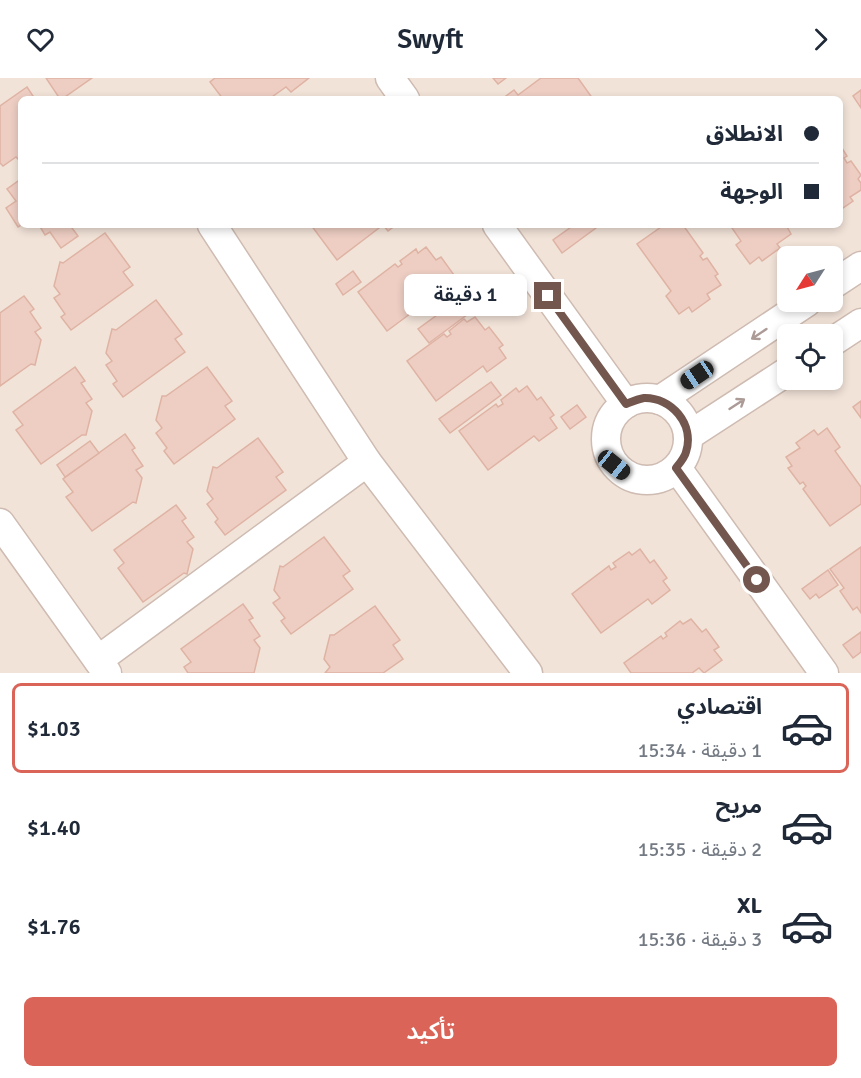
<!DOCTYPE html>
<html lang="ar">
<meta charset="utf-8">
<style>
body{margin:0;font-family:Signika,"Noto Sans Arabic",sans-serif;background:#f6f6f7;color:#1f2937;direction:rtl;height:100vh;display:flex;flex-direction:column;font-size:22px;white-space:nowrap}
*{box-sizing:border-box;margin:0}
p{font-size:20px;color:#747a83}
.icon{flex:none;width:33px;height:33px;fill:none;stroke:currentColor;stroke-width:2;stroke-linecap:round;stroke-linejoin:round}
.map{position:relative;height:595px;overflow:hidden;direction:ltr}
.side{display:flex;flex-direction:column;background:#fff;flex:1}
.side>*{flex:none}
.banner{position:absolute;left:18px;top:18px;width:825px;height:132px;border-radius:9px;box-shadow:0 3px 9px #0003;direction:rtl;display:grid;align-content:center;height:132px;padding:0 24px;background:#fff}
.needle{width:39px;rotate:234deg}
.buttons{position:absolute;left:777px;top:168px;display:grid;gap:12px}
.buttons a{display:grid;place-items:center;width:66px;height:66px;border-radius:9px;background:#fff;box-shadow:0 3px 9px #0003;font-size:30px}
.end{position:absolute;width:27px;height:27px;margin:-14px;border:8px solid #73574e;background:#fff;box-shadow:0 0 0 3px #fff}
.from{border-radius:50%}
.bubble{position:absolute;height:42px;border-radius:9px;background:#fff;box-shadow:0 3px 9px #0003;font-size:20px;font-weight:600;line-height:42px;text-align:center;direction:rtl}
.car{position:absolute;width:18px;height:36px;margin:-18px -9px;border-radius:8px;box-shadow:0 0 4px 2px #0007;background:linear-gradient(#222 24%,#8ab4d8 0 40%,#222 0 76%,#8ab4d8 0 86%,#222 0)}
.banner b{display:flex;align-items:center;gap:21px;height:57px;font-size:22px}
.banner b+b{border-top:2px solid #e0e1e3}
.banner i{width:15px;height:15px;background:#1f2937}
ul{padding:10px 0 0;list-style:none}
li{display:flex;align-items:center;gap:18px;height:90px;margin:0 12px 9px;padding:0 12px;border:3px solid transparent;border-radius:9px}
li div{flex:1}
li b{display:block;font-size:22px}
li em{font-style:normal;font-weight:600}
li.selected{border-color:#da6458}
li>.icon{width:54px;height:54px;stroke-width:1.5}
.button{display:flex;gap:12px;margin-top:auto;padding:12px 24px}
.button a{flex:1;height:69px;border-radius:9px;background:#da6458;color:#fff;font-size:24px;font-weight:600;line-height:69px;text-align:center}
header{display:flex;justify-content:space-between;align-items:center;height:78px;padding:0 24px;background:#fff;font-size:27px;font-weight:600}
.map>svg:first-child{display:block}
.residential{fill:#f2e3d8;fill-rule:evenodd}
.building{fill:#eecec3;stroke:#dfb3a4;stroke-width:1.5}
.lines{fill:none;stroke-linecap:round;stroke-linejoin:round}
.street-casing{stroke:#cebbb2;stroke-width:31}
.street{stroke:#fff;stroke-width:28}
.oneway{stroke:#ab9a95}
.route{stroke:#73574e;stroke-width:8}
</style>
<header><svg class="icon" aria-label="forward" viewBox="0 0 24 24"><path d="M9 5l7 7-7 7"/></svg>Swyft<svg class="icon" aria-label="heart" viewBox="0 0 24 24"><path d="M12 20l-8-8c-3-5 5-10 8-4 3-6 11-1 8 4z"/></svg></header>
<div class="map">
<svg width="861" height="595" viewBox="0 0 861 595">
<rect width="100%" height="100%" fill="#fbf1e9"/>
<path class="residential" d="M 0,0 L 861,0 L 861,595 L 0,595 ZM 21,21 L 840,21 L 840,147 L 21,147 ZM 788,178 L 832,178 L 832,224 L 788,224 ZM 788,256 L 832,256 L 832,302 L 788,302 Z"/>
<g class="building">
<path d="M 46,0 L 92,0 L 62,21 L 60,21 Z"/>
<path d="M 215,0 L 309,0 L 291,14 L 286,9 L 269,21 L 223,21 L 210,4 Z"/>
<path d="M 493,0 L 506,0 L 498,6 Z"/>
<path d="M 541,0 L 578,0 L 593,21 L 502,21 L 514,12 L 518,17 Z"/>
<path d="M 27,9 L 35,21 L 21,21 L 21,79 L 18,81 L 16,79 L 3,88 L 0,85 L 0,28 Z"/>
<path d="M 861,12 L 861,30 L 853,18 Z"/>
<path d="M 840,67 L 847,78 L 844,80 L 847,85 L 851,83 L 861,97 L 858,101 L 861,105 L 861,112 L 850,119 L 853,123 L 840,132 Z"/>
<path d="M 21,101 L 21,147 L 18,149 L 6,130 L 16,123 L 7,111 Z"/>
<path d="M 39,147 L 76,147 L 72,150 L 78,158 L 61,170 L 50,154 L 45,157 Z"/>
<path d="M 311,147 L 396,147 L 388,153 L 383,147 L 337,182 Z"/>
<path d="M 574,147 L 600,147 L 562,175 L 553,162 Z"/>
<path d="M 664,147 L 683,147 L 703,175 L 700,178 L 703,182 L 707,180 L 718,196 L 715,198 L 721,207 L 707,216 L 710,221 L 692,234 L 689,229 L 679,236 L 666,218 L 671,213 L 637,166 Z"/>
<path d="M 730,147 L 786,147 L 791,156 L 777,166 L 780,170 L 762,183 L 759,179 L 750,186 L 736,167 L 741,163 Z"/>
<path d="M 105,155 L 130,189 L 123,194 L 133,207 L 71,252 L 61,239 L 65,236 L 54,220 L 60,216 L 54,208 L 60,184 L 63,185 Z"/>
<path d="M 426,169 L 436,182 L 441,179 L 454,197 L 450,200 L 457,210 L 438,224 L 434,218 L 387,253 L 358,214 L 395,186 L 398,189 L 402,186 L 400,183 L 416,171 L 418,175 Z"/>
<path d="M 353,193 L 361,204 L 343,217 L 336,206 Z"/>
<path d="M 485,202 L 495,216 L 429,265 L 418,251 Z"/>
<path d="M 24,218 L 34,231 L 30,234 L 41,250 L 35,254 L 41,262 L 35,287 L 31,286 L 0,308 L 0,235 Z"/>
<path d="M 156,222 L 182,256 L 175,261 L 185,274 L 123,319 L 113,306 L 117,303 L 106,287 L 112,283 L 106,275 L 112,251 L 116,252 Z"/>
<path d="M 475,239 L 485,252 L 489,249 L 503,267 L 499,270 L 506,280 L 487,294 L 483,288 L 436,323 L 407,283 L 444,256 L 447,259 L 451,256 L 449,253 L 464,241 L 467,244 Z"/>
<path d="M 75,289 L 85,303 L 81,305 L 92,321 L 86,325 L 92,333 L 86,357 L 82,357 L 41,386 L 16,352 L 23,347 L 13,334 Z"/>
<path d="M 207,289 L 232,323 L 225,328 L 235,341 L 174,386 L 164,373 L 167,370 L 156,355 L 162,350 L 156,342 L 162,318 L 166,318 Z"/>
<path d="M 491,304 L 501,317 L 450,355 L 439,341 Z"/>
<path d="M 527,308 L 537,322 L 541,319 L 554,337 L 550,340 L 557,350 L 539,363 L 534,358 L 488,392 L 459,353 L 496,326 L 498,329 L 503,326 L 501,322 L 516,310 L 519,314 Z"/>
<path d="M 861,323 L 861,340 L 853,329 Z"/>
<path d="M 577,327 L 586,339 L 570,351 L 561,339 Z"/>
<path d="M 827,350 L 840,369 L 835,373 L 861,409 L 861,426 L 830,448 L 803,411 L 806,408 L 803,404 L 800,406 L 788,390 L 792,388 L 786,379 L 800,370 L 796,365 L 814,352 L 818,357 Z"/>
<path d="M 125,356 L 135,370 L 132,372 L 143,388 L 136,392 L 142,400 L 136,425 L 133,424 L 92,453 L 66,419 L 73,414 L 63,401 Z"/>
<path d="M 258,360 L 283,394 L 276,399 L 286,412 L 225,457 L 215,444 L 218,441 L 207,426 L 213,421 L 207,413 L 213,389 L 217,390 Z"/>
<path d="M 90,363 L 99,375 L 65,399 L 57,387 Z"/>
<path d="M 176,427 L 186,440 L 182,443 L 194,459 L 187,464 L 193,471 L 187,496 L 184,495 L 143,524 L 118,490 L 124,485 L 114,472 Z"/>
<path d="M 324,459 L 350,493 L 343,498 L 353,511 L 291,556 L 281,543 L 285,540 L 273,525 L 280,520 L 274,512 L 280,488 L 283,489 Z"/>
<path d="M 861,469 L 861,535 L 857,529 L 853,532 L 840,513 L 844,510 L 830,491 Z"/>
<path d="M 640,471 L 650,485 L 654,482 L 667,500 L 663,503 L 670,512 L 652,526 L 648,521 L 601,555 L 572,516 L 609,488 L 611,492 L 616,489 L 613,485 L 629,474 L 632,477 Z"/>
<path d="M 828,492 L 838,507 L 819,520 L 816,516 L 810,521 L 802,511 Z"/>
<path d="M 243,526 L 253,540 L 249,542 L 260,558 L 254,562 L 260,570 L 254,595 L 188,595 L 184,589 L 191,584 L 181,571 Z"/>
<path d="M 375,528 L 400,562 L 393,567 L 403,581 L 383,595 L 325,595 L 330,589 L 324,581 L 330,557 L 334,557 Z"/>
<path d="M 691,541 L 702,554 L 706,551 L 719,569 L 714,572 L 722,582 L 704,595 L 699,590 L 692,595 L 631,595 L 624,585 L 661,558 L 663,561 L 667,558 L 665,555 L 680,543 L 683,546 Z"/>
<path d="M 861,554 L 861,574 L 853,580 L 843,567 Z"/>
</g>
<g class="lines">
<defs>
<g id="street">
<path d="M 390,0 L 405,21"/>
<path d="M 212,147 L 367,384 L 528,595"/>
<path d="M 497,147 L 626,326"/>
<path d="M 832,207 L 861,188"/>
<path d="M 832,264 L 861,245"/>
<circle cx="647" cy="361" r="41"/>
<path d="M 660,322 L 807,224"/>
<path d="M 688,358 L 788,293"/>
<path d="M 677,390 L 824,595"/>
<path d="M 0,445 L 107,595"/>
<path d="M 98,582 L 367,384"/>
</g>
</defs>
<use href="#street" class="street-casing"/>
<use href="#street" class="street"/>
</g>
<defs><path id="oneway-shaft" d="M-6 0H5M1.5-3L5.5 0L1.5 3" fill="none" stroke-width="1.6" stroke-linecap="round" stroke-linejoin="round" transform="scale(1.5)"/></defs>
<g class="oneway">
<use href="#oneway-shaft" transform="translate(759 256) rotate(146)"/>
<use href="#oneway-shaft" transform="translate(737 326) rotate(-33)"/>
</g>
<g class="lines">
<path class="route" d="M 548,218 L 626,326 C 631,324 638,321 644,320 C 671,319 695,346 686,374 C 685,379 680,385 676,390 L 757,502"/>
</g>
</svg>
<div class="buttons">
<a><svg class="needle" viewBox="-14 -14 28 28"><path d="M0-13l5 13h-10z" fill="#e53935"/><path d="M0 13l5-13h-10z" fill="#747a83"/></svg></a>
<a><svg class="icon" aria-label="locate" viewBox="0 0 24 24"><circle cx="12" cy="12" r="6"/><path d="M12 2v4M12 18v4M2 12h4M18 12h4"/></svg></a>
</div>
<i class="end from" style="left:757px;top:502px"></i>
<i class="end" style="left:548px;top:218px"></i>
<div class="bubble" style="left:404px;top:196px;width:123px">1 دقيقة</div>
<i class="car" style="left:697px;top:297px;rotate:236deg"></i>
<i class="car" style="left:614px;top:387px;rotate:129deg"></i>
<div class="banner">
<b><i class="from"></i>الانطلاق</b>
<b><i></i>الوجهة</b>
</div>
</div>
<section class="side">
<ul>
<li class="selected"><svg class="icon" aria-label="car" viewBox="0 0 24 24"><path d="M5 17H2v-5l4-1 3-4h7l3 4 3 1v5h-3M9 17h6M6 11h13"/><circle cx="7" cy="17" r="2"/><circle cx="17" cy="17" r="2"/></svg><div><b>اقتصادي</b><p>1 دقيقة · 15:34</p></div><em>$1.03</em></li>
<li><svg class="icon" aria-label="car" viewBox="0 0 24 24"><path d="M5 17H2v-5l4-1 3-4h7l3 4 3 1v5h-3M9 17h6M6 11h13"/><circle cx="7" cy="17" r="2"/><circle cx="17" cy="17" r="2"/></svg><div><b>مريح</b><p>2 دقيقة · 15:35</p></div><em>$1.40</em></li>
<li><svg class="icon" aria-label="car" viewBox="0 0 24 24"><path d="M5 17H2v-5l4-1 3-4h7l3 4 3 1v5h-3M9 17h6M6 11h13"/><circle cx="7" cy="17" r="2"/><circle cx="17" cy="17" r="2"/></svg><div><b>XL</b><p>3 دقيقة · 15:36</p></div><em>$1.76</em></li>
</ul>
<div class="button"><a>تأكيد</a></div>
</section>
